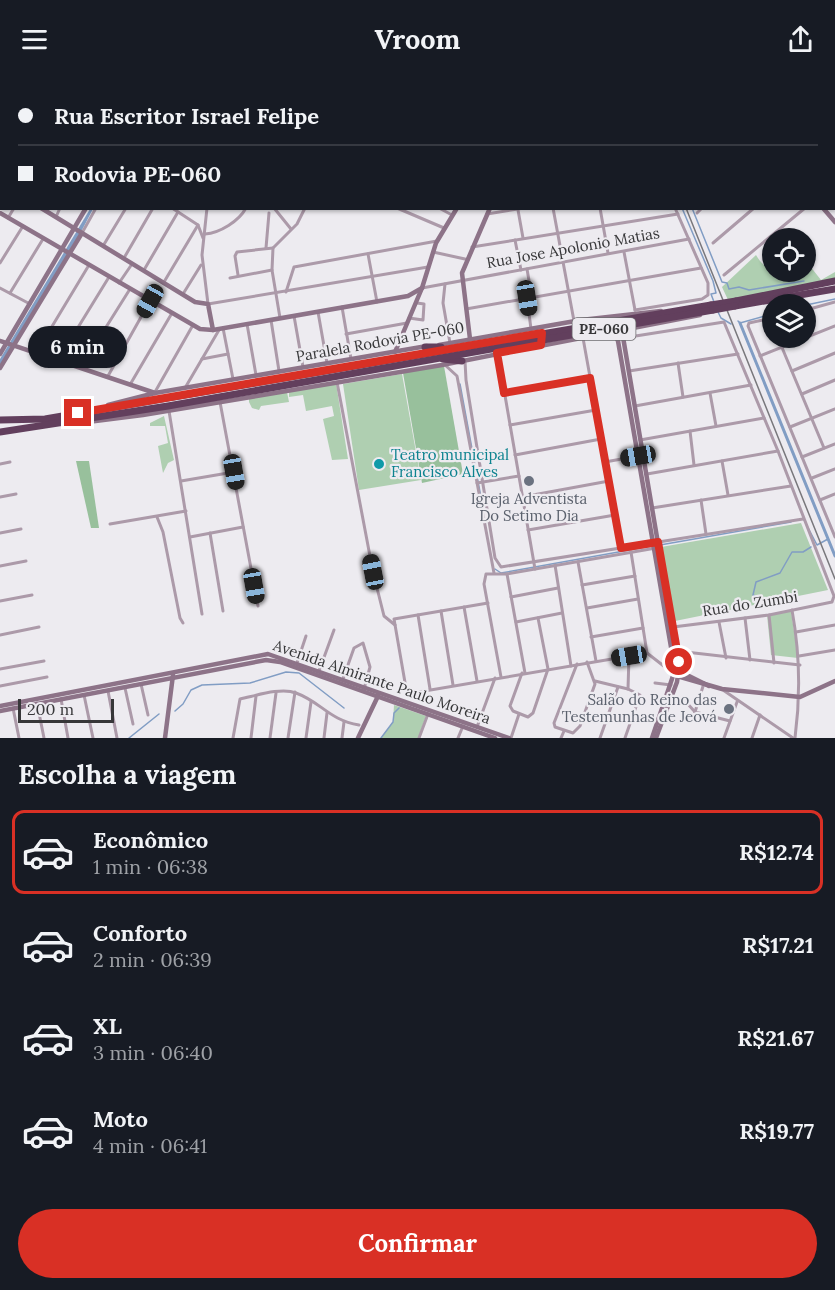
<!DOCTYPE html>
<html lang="pt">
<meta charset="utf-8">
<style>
body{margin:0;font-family:Lora,serif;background:#20242c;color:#f1f3f6;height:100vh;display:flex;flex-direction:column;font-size:22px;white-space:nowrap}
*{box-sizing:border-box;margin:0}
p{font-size:20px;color:#9ea1a6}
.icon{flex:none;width:33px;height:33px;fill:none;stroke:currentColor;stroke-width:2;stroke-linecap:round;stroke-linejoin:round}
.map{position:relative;height:660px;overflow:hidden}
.details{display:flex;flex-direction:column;background:#171b24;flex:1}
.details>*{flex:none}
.hud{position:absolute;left:0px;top:0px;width:836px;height:132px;box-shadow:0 2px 4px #0004;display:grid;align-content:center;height:132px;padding:0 18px;background:#171b24}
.fabs{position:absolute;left:762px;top:150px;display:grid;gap:12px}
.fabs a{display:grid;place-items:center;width:54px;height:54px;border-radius:50%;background:#171b24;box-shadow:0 2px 4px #0004;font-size:30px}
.scale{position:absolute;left:18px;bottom:15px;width:96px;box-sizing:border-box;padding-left:6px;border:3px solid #373739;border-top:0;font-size:16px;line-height:21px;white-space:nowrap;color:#373739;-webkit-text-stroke:4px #edebf0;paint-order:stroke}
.end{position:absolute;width:27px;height:27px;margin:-14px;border:8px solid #d93025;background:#fff;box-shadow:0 0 0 3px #fff}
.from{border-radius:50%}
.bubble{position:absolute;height:42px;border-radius:21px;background:#171b24;box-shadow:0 2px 4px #0004;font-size:20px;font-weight:800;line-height:42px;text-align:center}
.car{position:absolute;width:18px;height:36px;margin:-18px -9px;border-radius:8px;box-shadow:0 0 4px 2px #0007;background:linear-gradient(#222 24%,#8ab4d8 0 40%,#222 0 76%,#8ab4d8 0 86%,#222 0)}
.hud b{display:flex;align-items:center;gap:21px;height:57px;font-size:22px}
.hud b+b{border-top:2px solid #363941}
.hud i{width:15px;height:15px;background:#f1f3f6}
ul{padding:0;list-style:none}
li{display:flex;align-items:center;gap:18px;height:84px;margin:0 12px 9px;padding:0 6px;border:3px solid transparent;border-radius:12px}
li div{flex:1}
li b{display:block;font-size:22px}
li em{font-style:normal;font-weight:800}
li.active{border-color:#d93025}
li>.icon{width:54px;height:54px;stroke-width:1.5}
h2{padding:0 18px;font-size:27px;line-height:72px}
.cta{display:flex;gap:12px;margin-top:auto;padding:12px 18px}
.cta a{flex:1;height:69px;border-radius:36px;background:#d93025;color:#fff;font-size:24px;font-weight:800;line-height:69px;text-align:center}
header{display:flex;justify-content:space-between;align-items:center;height:78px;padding:0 18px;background:#171b24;font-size:27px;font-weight:800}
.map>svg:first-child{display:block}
.green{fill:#afcfb1}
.forest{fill:#98c09c}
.water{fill:#819dc4}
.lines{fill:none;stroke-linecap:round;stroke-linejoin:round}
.stream{stroke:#819dc4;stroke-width:1.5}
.canal{stroke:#819dc4;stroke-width:3}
.street{stroke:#ac9aa9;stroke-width:3}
.secondary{stroke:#8d7388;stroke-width:4.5}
.primary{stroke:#765771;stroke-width:5}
.highway{stroke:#623f5d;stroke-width:7}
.tram{stroke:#79787c;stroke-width:1.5}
.highway-bridge{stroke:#623f5d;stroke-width:7}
.route{stroke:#d93025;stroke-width:8}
.culture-dot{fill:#0f9aa8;stroke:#edebf0;stroke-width:2}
.worship-dot{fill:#6b7280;stroke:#edebf0;stroke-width:2}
.labels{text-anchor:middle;stroke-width:4.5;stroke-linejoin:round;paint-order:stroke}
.shield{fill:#edebf0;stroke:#6e6d70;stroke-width:1.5}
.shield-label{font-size:14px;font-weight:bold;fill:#373739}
.street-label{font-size:15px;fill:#373739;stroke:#edebf0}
.culture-label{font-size:15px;fill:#0d838f;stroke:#edebf0;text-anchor:start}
.worship-label{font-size:15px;fill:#5b616d;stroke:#edebf0}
</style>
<header><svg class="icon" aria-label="menu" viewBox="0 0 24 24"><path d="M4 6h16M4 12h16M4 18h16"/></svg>Vroom<svg class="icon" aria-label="share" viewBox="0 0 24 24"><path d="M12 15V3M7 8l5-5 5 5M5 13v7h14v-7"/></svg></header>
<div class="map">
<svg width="835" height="660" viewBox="0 0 835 660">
<rect width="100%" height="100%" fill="#edebf0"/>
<g class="green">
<path d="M 756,177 C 768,198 784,194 806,194 L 806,183 L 821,202 L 835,194 L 835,204 L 729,224 L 722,209 Z"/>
<path d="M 402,296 L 421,402 L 359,412 L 343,306 Z"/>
<path d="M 336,305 L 348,381 L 332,382 L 323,341 L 334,338 L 332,328 L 306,333 L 303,317 L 289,319 L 289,314 Z"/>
<path d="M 287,314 L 289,324 L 261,328 L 259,332 L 252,330 L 249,324 L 249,321 Z"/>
<path d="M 164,338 L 174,382 L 168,385 L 163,395 L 158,368 L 168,365 L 165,348 L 150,348 L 150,345 Z"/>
<path d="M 801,445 L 828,512 L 675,543 L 661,469 Z"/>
<path d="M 791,533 L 798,580 L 771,577 L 767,537 Z"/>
<path d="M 394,627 L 426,638 L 418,660 L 381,660 L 393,644 Z"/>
</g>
<g class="forest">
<path d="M 444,288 L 463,396 L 422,405 L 403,295 Z"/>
<path d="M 76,383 L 89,383 L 99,450 L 91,450 Z"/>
</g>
<path class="water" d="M 90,131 L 93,131 L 82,152 L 0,287 L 0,281 Z"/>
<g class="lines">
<g class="stream">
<path d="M 638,0 L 638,2"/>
<path d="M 682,130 L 713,203 L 716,215 L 711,216 L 714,224"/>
<path d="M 692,130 L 722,204 L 727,205 L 729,211 L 739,209 L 749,212 L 804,203"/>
<path d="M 806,227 L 835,221"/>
<path d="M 718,234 L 721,240 L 731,246"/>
<path d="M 738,243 L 740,245 L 772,236"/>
<path d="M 460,306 L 482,425"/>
<path d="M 804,442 L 817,467 L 828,461"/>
<path d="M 660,467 L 791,444"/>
<path d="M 495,491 L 501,495 L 652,468"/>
<path d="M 760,520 L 753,517 L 756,504 L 780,495 L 792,474 L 803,474 L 811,469"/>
<path d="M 175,633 L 183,626 L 191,612 L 202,607 L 250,605 L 286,594 L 299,595 L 344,630"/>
<path d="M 129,660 L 159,636"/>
<path d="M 381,660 L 393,644 L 394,635 L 399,630"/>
</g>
<g class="canal">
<path d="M 32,0 L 32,2"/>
<path d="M 540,2 L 541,0"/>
<path d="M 740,245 L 835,478"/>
</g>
<g class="street">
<path d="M 2,0 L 2,2"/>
<path d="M 27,0 L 27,2"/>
<path d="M 35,0 L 35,2"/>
<path d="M 60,0 L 61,2"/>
<path d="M 121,0 L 124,2"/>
<path d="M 187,0 L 190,2"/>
<path d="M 247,0 L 249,2"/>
<path d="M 298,0 L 298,2"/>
<path d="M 505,0 L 509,2"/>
<path d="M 608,0 L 613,2"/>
<path d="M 624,0 L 624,2"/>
<path d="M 783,0 L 785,2"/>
<path d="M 86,2 L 87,0"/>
<path d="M 172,2 L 172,0"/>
<path d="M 201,2 L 201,0"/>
<path d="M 217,2 L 219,0"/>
<path d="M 269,2 L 279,0"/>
<path d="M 365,2 L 365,0"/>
<path d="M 438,2 L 438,0"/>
<path d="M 453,2 L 454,0"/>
<path d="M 552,2 L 556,0"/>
<path d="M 646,2 L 648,0"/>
<path d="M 696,2 L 698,0"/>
<path d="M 748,2 L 750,0"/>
<path d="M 0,27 L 2,27"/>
<path d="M 0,43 L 2,41"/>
<path d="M 834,60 L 835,61"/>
<path d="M 834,85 L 835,83"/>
<path d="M 0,90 L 2,88"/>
<path d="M 834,119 L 835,118"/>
<path d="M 172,130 L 198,147 L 203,160"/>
<path d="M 207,130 L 202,177 L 208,226 L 428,189"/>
<path d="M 274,130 L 291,151"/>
<path d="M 397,130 L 444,150"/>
<path d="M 439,130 L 452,137"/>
<path d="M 553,130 L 574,243"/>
<path d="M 600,130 L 608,175"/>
<path d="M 518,132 L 523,160"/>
<path d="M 697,135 L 702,130"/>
<path d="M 487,136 L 524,130"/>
<path d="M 56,139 L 60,130"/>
<path d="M 8,140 L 14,130"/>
<path d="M 82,155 L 96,130"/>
<path d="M 205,156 C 220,155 239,143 246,130"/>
<path d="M 515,162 L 521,192"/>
<path d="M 713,165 L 754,130"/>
<path d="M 103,168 L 126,130"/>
<path d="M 472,169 L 678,136"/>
<path d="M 266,170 L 269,135"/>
<path d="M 433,174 L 465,181"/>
<path d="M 624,174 L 635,232"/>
<path d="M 368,176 L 377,224"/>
<path d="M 124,180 L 153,130"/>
<path d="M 0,185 L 23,148"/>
<path d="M 527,191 L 532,220"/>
<path d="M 144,192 L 178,134"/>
<path d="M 238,197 L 235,178 L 237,174 L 273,170"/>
<path d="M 724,197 L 805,130"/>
<path d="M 230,200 L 272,192"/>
<path d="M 164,204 L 198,147"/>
<path d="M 119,205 L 132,186"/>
<path d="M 445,206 L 443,225 L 450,265"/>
<path d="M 0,210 L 30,226"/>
<path d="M 422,210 L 689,161"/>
<path d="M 286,214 L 294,189 L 437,163"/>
<path d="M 10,215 L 43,161"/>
<path d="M 183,216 L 201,187"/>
<path d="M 527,220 L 531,251"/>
<path d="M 342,229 L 351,281"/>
<path d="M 466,231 L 701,190"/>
<path d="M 635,232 L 702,221 L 708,217 L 708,205 L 675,130"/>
<path d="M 806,232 L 835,224"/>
<path d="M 318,234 L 327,285"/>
<path d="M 294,238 L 303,289"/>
<path d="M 280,240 L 272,192 L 273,170 L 297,146 L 305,130"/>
<path d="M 409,240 L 423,242 L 424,226 L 417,225"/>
<path d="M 772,240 L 749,245 L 748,248 L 835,459"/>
<path d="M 271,242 L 279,293"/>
<path d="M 247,246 L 256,297"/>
<path d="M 223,250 L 233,301"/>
<path d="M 346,256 L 407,245"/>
<path d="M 583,260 L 621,471"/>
<path d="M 623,260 L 724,244 L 778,373 L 834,518 L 832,524 L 769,537 L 673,549"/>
<path d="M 778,260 L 824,370"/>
<path d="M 36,275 L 89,187"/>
<path d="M 498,277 L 535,491"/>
<path d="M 760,278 L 835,248"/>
<path d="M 202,281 L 228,276"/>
<path d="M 58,282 L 109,199"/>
<path d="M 465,283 L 466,302 L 495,480 L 501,489 L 803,441"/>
<path d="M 678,285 L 683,319"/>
<path d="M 445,287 L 457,298 L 494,495"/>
<path d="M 81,289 L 130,211"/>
<path d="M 629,293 L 738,276"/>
<path d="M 792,293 L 835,275"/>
<path d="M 108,298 L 150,223"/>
<path d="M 337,304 L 373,494 L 384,538 L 395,547"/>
<path d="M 131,305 L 172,235"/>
<path d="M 185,310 L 219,252"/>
<path d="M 155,314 L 193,247"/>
<path d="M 504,315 L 590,300"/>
<path d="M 710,315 L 716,348"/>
<path d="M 802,316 L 835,302"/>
<path d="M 220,324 L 258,528"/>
<path d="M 635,328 L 751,307"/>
<path d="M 169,333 L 202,536"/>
<path d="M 510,347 L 596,332"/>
<path d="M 790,349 L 835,331"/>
<path d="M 690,353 L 694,387"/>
<path d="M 640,362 L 764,340"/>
<path d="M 515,377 L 601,361"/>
<path d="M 802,379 L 835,366"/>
<path d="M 722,383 L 728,417"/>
<path d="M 605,384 L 638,378"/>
<path d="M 0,386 L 10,384"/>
<path d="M 647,396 L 778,373"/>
<path d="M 812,400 L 835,391"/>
<path d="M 181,403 L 234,394"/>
<path d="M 477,405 L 519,398"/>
<path d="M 0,419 L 16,416"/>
<path d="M 522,419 L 609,403"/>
<path d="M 701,422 L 706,456"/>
<path d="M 820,422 L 835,416"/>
<path d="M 652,430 L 791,408"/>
<path d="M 157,439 L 163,454 L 180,540 L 183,545"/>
<path d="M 110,446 L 186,433"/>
<path d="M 528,452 L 615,437"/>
<path d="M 0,455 L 21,451"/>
<path d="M 210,455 L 223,533"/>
<path d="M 190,459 L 243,449"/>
<path d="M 631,474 L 647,575"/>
<path d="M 578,484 L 596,583"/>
<path d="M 555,487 L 571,588"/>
<path d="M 0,488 L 26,483"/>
<path d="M 507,496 L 525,595"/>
<path d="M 582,507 L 635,498"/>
<path d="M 511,519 L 558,510"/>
<path d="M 0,523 L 32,517"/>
<path d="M 464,529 L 477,603"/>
<path d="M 587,530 L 638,521"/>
<path d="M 792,532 C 800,576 801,615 795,660"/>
<path d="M 441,533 L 453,607"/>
<path d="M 418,537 L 430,611"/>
<path d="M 769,537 L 774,585"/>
<path d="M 745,540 L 750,582"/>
<path d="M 516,544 L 562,535"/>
<path d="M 719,544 L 726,580"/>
<path d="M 796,554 L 835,547"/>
<path d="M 0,557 L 39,549"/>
<path d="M 591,559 L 643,550"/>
<path d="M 677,573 L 800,587"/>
<path d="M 647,575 L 674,596"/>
<path d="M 799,578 L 835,572"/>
<path d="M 297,585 L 306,558"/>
<path d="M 577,586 L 554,645 L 555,649 L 573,655 L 580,648 L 595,606 L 587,584"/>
<path d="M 0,591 L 44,583"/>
<path d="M 319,593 L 334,552"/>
<path d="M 522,595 L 510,628 L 513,633 L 528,639 L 533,635 L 548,591 L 538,540"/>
<path d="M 501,599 L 484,506 L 486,496 L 507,496 L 656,470"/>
<path d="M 343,601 L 354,570 L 363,565 L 370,589 L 364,611"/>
<path d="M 595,603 L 628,611 L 640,617 L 625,660"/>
<path d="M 655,605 L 671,607"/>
<path d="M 141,606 L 148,637"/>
<path d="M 0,608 L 47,599"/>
<path d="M 125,610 L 133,646"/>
<path d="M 628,611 L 629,578"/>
<path d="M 723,612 L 793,660"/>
<path d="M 108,613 L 117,660"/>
<path d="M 407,616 L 647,575"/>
<path d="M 407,616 L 394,541 L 488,525"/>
<path d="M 84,617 L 93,660"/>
<path d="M 61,621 L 68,660"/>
<path d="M 670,622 L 686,624 L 695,634"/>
<path d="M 37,625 L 44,660"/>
<path d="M 13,630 L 19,660"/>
<path d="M 695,634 L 730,643"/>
<path d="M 695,634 L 704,605"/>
<path d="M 477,649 L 495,600"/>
<path d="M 233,660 L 240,621 C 255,618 281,609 296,615 C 321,624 329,642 359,647"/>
<path d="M 251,660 L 256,618"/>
<path d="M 270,660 L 276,615"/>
<path d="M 288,660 L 295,614"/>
<path d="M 306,660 L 311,624"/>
<path d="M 324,660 L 327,635"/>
<path d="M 342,660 L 344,644"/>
<path d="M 419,660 L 428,636"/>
<path d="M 458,660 L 463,648"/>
<path d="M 511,660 L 519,636"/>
<path d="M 561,660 L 564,653"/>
<path d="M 600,660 L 618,609"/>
<path d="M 724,660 L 737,624"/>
<path d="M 752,660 L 760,637"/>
</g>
<g class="secondary">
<path d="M 719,0 L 721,2"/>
<path d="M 160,2 L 161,0"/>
<path d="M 519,2 L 519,0"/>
<path d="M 0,106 L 2,107"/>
<path d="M 41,130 L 195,224 L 208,226 L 213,252"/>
<path d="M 823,130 L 835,144"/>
<path d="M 0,135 L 200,251 L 213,252 L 408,218 L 422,210"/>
<path d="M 626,252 L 623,259 L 679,589 L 677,604 L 656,660"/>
<path d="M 613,254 L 618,263 L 675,592 L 652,660"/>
<path d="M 470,261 L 462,195 L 490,130"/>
<path d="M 0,263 L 155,315"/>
<path d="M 439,267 L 581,242 L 661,233"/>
<path d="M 395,274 L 422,210 L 436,165 L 457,130"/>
<path d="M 0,276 L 86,130"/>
<path d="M 0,290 L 82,155"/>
<path d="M 108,327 L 155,315 L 427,268"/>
<path d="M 64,347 L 143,337 L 442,287 L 700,237"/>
<path d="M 679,593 L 709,608"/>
<path d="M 677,598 L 722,611 L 800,619 L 835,603"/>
<path d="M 0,628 L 268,576 L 509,660"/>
<path d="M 0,633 L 266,582 L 280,584 L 495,660"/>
<path d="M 165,660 L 173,597"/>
<path d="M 358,660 L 378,618"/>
</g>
<g class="primary">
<path d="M 799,0 L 800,2"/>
<path d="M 805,0 L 806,2"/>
<path d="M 789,2 L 790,0"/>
<path d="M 834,35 L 835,36"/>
<path d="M 834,42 L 835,43"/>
</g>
<g class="highway">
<path d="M 736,223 L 835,203"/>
<path d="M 735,228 L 835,211"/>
<path d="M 425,269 L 441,269"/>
<path d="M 443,281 L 462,283"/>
<path d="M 0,342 L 45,341 L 711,227"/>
<path d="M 0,354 L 168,328 L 713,232"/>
</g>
<g class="tram">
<path d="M 631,0 L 632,2"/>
<path d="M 686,130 L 835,501"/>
</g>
<g class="highway-bridge">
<path d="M 711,227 L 736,223"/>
<path d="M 713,232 L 735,228"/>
</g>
</g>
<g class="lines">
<path class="route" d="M 78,335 L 542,255 L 541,267 L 497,275 L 504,315 L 590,300 L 621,470 L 658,464 L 679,584"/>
</g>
<circle class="culture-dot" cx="379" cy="386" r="6"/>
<g class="worship-dot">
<circle cx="529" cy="403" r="6"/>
<circle cx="729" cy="631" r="6"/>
</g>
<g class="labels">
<rect class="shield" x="572.5" y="240" width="63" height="22" rx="4.5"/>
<g class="shield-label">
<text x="604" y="256">PE-060</text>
</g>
<g class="street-label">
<text transform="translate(573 170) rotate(-10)" y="5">Rua Jose Apolonio Matias</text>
<text transform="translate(380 264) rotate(-10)" y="5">Paralela Rodovia PE-060</text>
<text transform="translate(750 526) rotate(-9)" y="5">Rua do Zumbi</text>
<text transform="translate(382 604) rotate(19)" y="5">Avenida Almirante Paulo Moreira</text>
</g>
<g class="culture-label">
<text x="391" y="382">Teatro municipal<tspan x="391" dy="17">Francisco Alves</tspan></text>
</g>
<g class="worship-label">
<text x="529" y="426">Igreja Adventista<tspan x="529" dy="17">Do Setimo Dia</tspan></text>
<text x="717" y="627" text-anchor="end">Salão do Reino das<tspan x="717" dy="17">Testemunhas de Jeová</tspan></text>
</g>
</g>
</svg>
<div class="fabs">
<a><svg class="icon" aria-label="locate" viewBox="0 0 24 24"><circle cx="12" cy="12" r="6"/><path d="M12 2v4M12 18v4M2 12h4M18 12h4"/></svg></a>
<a><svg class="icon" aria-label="layers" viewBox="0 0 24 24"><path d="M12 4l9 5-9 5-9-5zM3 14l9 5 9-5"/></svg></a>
</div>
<div class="scale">200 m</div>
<i class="end from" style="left:679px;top:584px"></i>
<i class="end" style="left:78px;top:335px"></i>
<div class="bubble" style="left:28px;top:248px;width:99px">6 min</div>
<i class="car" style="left:527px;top:220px;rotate:171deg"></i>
<i class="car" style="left:150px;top:223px;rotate:209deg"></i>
<i class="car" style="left:638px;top:378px;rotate:260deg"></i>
<i class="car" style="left:234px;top:394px;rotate:170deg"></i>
<i class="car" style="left:373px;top:494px;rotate:349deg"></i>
<i class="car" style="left:254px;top:508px;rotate:170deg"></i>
<i class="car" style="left:629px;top:578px;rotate:261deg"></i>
<div class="hud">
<b><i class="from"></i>Rua Escritor Israel Felipe</b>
<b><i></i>Rodovia PE-060</b>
</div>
</div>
<section class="details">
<h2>Escolha a viagem</h2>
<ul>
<li class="active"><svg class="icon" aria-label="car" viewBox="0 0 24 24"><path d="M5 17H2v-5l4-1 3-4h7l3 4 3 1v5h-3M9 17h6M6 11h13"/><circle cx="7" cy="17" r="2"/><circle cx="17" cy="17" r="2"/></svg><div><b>Econômico</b><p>1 min · 06:38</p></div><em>R$12.74</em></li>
<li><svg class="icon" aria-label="car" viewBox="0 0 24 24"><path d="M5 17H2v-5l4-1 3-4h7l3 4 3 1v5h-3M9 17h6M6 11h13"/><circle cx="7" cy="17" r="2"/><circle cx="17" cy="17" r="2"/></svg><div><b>Conforto</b><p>2 min · 06:39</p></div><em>R$17.21</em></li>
<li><svg class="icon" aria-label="car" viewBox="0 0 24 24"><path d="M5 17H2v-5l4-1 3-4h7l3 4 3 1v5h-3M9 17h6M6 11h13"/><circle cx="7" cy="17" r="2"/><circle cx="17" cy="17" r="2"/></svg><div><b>XL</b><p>3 min · 06:40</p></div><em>R$21.67</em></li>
<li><svg class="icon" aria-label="car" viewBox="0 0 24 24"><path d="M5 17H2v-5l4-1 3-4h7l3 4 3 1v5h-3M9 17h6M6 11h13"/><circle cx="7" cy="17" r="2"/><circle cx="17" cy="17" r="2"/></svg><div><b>Moto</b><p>4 min · 06:41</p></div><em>R$19.77</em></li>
</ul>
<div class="cta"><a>Confirmar</a></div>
</section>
